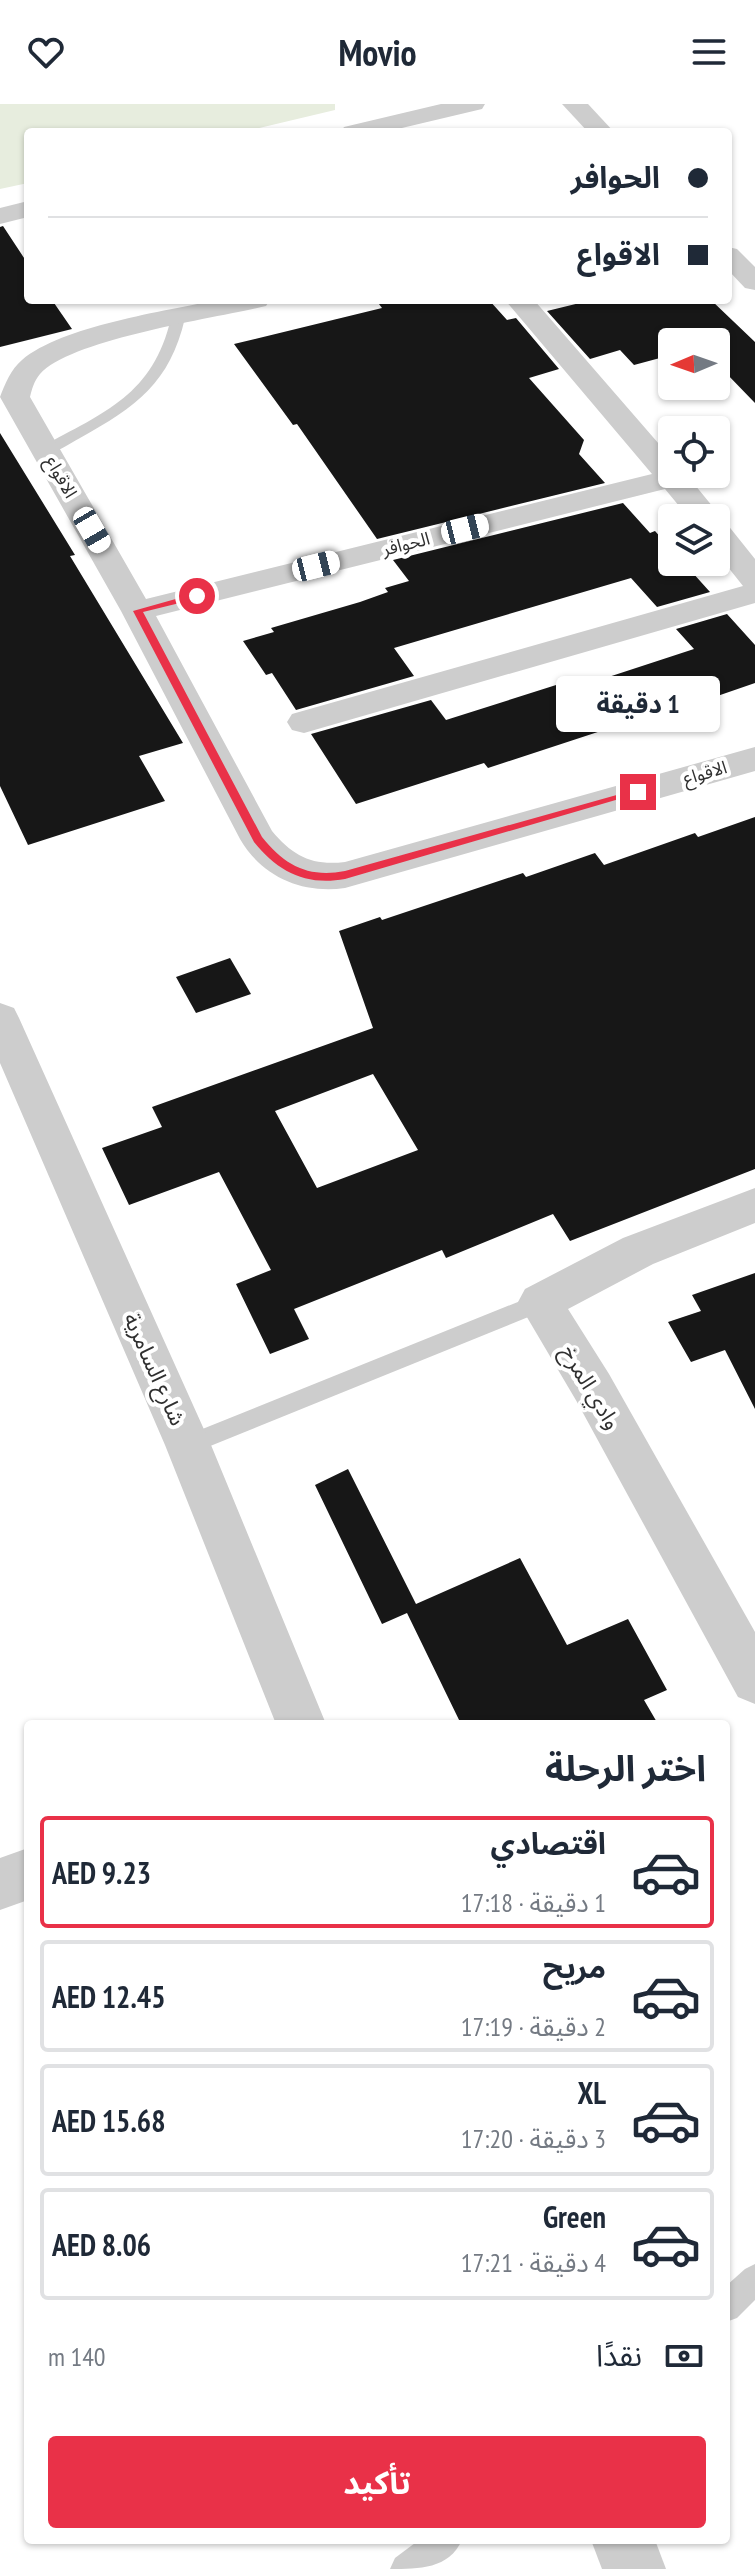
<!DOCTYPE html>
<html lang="ar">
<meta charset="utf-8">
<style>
body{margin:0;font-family:"PT Sans Narrow","Noto Sans Arabic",sans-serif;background:#f6f6f7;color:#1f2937;direction:rtl;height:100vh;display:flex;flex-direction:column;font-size:30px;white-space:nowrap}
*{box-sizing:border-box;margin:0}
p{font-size:26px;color:#747a83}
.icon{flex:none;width:44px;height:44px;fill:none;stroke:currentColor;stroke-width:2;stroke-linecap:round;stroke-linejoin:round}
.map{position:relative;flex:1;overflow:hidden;direction:ltr}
.drawer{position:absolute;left:24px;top:1616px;width:706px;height:824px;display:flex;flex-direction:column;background:#fff;border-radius:8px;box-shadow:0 2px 6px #0004;direction:rtl}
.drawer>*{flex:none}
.hud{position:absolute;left:24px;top:24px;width:708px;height:176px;border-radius:8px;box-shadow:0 2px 6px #0004;direction:rtl;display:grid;align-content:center;height:176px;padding:0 24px;background:#fff}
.needle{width:52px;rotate:268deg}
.controls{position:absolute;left:658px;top:224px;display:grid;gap:16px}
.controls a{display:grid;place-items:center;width:72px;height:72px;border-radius:8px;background:#fff;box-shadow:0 2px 6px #0004;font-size:40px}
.end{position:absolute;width:36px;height:36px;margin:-18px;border:10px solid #e93148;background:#fff;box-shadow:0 0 0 4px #fff}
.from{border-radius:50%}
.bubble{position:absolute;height:56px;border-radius:8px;background:#fff;box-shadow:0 2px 6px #0004;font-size:26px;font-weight:700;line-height:56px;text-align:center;direction:rtl}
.car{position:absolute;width:24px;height:48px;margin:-24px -12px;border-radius:10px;box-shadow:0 0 6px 2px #0007;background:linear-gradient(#fff 24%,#345 0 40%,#fff 0 76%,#345 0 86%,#fff 0)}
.hud b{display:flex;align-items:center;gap:28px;height:76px;font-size:30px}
.hud b+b{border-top:2px solid #e0e1e3}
.hud i{width:20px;height:20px;background:#1f2937}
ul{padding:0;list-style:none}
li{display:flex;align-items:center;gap:24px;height:112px;margin:0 16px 12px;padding:0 8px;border:4px solid #e0e1e3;border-radius:8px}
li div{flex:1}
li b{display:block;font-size:30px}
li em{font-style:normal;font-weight:700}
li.selected{border-color:#e93148}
li>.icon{width:72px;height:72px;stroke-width:1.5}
h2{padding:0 24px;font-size:36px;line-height:96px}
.pay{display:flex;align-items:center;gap:20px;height:88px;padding:0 24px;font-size:30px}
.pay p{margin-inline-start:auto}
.action{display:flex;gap:16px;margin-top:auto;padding:16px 24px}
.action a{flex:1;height:92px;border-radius:8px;background:#e93148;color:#fff;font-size:32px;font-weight:700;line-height:92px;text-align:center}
header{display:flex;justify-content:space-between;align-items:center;height:104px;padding:0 24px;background:#fff;font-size:36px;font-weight:700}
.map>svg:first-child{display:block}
.green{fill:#e7edde}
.building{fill:#171717;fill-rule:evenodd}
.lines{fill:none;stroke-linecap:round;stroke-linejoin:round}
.service{fill:#cdcdcd;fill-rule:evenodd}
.minor{fill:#cdcdcd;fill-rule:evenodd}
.tertiary{fill:#cdcdcd;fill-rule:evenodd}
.route{fill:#e93148}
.labels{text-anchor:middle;stroke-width:8;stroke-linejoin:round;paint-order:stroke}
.far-street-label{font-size:18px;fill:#303030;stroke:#fff}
.street-label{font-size:22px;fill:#303030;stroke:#fff}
</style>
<header><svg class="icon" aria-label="menu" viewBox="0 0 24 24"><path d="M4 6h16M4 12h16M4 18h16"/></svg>Movio<svg class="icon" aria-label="heart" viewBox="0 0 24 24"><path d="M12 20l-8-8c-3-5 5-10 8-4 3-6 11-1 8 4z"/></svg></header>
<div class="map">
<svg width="755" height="2465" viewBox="0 0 755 2465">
<rect width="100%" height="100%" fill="#fff"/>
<path class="green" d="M 0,0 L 335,0 L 335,6 L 242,28 L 28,28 L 28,79 L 0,85 Z"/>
<g class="building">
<path d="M 3,122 L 28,160 L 28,196 L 52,196 L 72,225 L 0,243 L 0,123 Z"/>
<path d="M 376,196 L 489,196 L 507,216 L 516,214 L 559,265 L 529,274 L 584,336 L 579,350 L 605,379 L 377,435 L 297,320 L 293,321 L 234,240 L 382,204 Z"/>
<path d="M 592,196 L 711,196 L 755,238 L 755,299 L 724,267 L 716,269 L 716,238 L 672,238 L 672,266 L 660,254 L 634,261 L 620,246 L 590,255 L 547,207 Z"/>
<path d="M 0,329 L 75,451 L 70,452 L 183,639 L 139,652 L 165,697 L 28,741 L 0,682 Z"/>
<path d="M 623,399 L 650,429 L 655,427 L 672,446 L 672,458 L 683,458 L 710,488 L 657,503 L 631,474 L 394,544 L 414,572 L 296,606 L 272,569 L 266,571 L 243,537 L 274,528 L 271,524 L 360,498 L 388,488 L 385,484 L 409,477 L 393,456 Z"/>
<path d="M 727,510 L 755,541 L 755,579 L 616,627 L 613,623 L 488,664 L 484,659 L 356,700 L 311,630 L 431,596 L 446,616 L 575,575 L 581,582 L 694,545 L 676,525 Z"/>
<path d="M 755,713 L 755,1065 L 570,1137 L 553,1110 L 446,1154 L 442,1146 L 294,1205 L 309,1235 L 270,1250 L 236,1180 L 271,1166 L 219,1068 L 129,1101 L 102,1044 L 162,1023 L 152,1003 L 373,924 L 339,827 L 380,813 L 382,816 L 523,769 L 526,773 L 595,749 L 604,761 L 695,729 L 698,733 ZM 373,970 L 418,1046 L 317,1084 L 275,1007 Z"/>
<path d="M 230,854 L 251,890 L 196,909 L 176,873 Z"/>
<path d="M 755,1169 L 755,1305 L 725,1246 L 691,1258 L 668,1218 L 701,1207 L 692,1191 Z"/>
<path d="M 348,1365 L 416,1500 L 520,1454 L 567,1541 L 628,1515 L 667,1586 L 644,1596 L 658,1620 L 461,1620 L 407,1509 L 382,1520 L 315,1381 Z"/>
</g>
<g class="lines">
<g class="service">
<path d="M 178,210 L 185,214 C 170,279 136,303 80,334 C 68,340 54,352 41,349 L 41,343 C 105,308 153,291 171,214 Z"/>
<path d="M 540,1189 L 548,1191 L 551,1198 L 548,1205 L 188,1351 L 180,1348 L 177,1341 L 180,1334 Z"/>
<path d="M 755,2160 L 755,2196 L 737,2214 L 726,2218 L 726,2182 L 745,2165 Z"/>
<path d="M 419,2436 L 462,2436 C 449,2465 419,2465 390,2465 L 395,2454 Z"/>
</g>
<g class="minor">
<path d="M 441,0 L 485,0 L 482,5 L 385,28 L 341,28 L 344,23 Z"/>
<path d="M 562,0 L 588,0 L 614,28 L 588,28 Z"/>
<path d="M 28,97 L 28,113 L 0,120 L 0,104 Z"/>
<path d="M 728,143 L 737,145 L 755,163 L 755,186 L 745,184 L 728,166 Z"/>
<path d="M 218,196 L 270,196 L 266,202 C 216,214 71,235 40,270 C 34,277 32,285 30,293 L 146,495 L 652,370 L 505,196 L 534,196 L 672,355 L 672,370 L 686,370 L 722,414 L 719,418 L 727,420 L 755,455 L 755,499 L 304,629 L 292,626 L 287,618 L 292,610 L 743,482 L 716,448 L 716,414 L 689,414 L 665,385 L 156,512 L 272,727 C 293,752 312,762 345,758 L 755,643 L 755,667 L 345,784 C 302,790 262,773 240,735 L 121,507 L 0,293 C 5,280 11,265 22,256 C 62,222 165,207 218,196 Z"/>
<path d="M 755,1084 L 755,1119 L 653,1160 L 568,1205 L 609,1270 L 755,1528 L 755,1600 L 738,1593 L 577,1298 L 518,1198 L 525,1185 L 623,1134 Z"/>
<path d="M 28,1744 L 28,1796 L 0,1806 L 0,1754 Z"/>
</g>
<g class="tertiary">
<path d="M 0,899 L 14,904 L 19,914 L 211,1341 L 326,1620 L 276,1620 L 165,1341 L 0,959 Z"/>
<path d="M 591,2436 L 655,2436 L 666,2465 L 602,2465 Z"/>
</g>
</g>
<path class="route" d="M 197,489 L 200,494 L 143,508 L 262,733 C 285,762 309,774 345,767 L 638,685 L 643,688 L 345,775 C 306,782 278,768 254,738 L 133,507 Z"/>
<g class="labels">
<g class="far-street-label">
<text transform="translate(61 373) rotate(60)" y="6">الاقواع</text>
<text transform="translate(406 440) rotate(-14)" y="6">الحوافر</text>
<text transform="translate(705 669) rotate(-16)" y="6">الاقواع</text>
</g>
<g class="street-label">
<text transform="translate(155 1265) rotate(66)" y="8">شارع السامرية</text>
<text transform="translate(591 1283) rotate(59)" y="8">وادي المرخ</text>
</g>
</g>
</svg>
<div class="controls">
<a><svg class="needle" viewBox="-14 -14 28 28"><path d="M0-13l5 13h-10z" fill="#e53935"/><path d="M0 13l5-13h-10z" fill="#747a83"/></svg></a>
<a><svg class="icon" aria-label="locate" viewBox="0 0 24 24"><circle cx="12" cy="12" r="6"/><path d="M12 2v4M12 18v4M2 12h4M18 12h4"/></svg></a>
<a><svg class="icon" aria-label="layers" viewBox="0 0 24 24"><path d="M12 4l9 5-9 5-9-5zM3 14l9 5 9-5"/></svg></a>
</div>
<i class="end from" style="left:197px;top:492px"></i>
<i class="end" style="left:638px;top:688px"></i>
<div class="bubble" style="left:556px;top:572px;width:164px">1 دقيقة</div>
<i class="car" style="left:465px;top:425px;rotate:76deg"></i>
<i class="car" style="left:92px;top:426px;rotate:150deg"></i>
<i class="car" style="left:316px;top:462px;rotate:76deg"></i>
<div class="hud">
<b><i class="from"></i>الحوافر</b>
<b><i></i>الاقواع</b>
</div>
<section class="drawer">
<h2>اختر الرحلة</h2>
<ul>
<li class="selected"><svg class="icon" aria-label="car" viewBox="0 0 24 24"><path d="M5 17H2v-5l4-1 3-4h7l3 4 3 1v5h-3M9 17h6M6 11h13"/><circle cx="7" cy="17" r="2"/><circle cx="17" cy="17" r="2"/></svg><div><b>اقتصادي</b><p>1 دقيقة · 17:18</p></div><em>AED 9.23</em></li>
<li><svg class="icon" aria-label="car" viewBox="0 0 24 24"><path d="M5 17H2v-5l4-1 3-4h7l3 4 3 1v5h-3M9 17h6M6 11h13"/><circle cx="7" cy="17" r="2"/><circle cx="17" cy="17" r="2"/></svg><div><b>مريح</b><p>2 دقيقة · 17:19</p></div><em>AED 12.45</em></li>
<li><svg class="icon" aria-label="car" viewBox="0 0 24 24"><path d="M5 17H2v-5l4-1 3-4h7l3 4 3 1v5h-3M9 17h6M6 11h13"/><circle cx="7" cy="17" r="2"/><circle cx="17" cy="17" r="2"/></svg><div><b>XL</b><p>3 دقيقة · 17:20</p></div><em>AED 15.68</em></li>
<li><svg class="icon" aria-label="car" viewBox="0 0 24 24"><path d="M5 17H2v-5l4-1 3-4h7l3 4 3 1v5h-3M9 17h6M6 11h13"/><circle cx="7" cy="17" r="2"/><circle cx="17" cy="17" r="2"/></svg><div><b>Green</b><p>4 دقيقة · 17:21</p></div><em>AED 8.06</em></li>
</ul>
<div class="pay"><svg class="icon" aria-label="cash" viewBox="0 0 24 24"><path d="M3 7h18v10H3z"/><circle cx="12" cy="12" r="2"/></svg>نقدًا<p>140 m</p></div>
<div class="action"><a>تأكيد</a></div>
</section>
</div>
